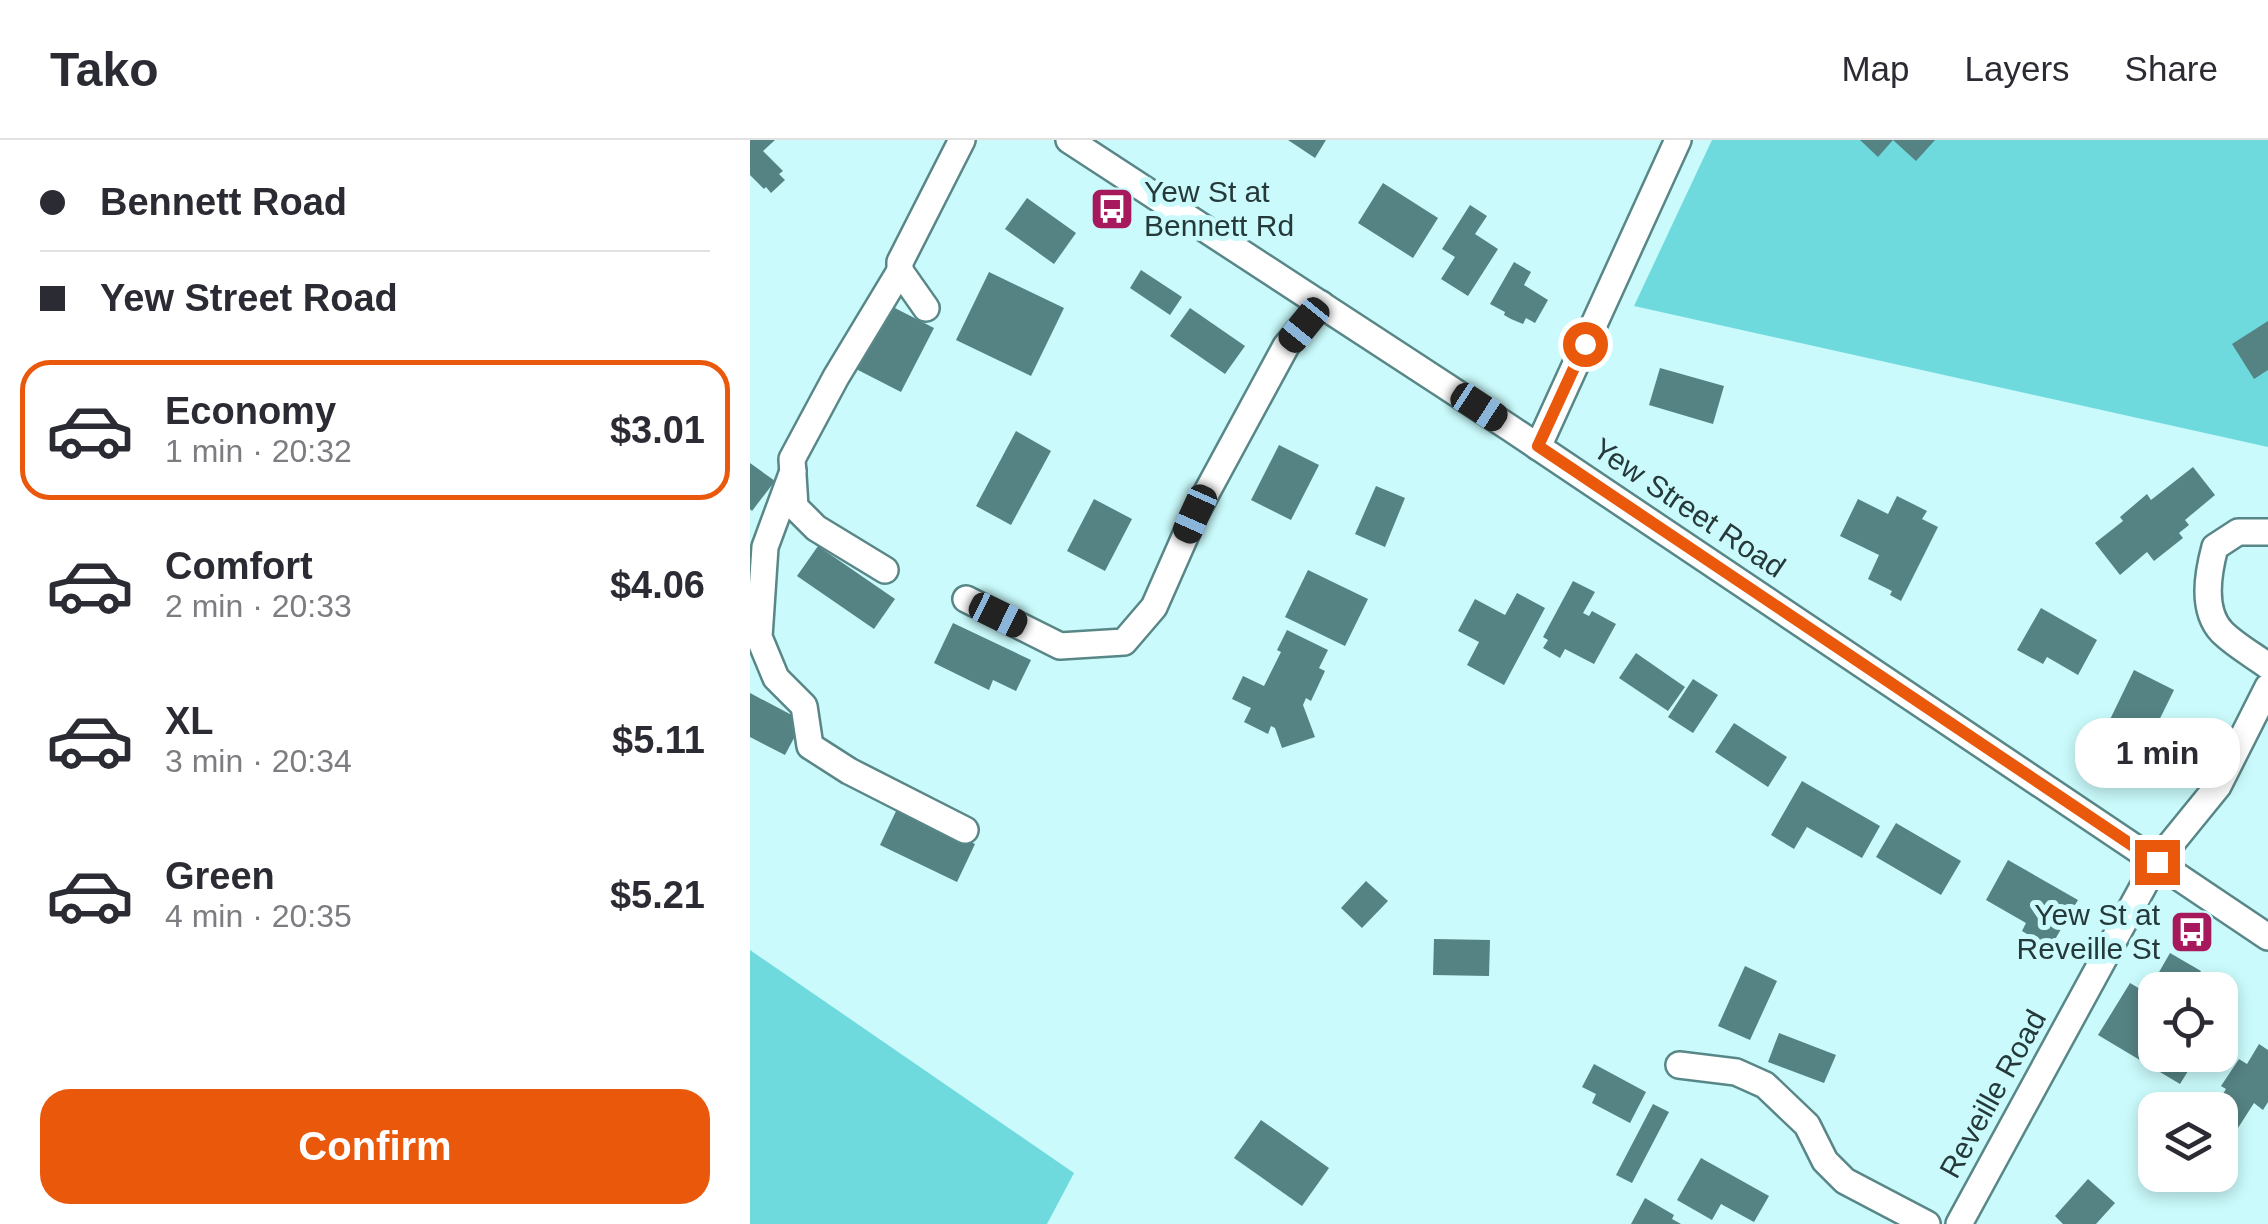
<!DOCTYPE html>
<meta charset="utf-8">
<style>
body{margin:0;font-family:Helvetica,sans-serif;background:#f2f2f3;color:#2b2b33;height:100vh;display:flex;flex-direction:column;font-size:38px;white-space:nowrap}
*{box-sizing:border-box;margin:0}
p{font-size:32px;color:#7c7c81}
.icon{flex:none;width:55px;height:55px;fill:none;stroke:currentColor;stroke-width:2;stroke-linecap:round;stroke-linejoin:round}
.map{position:relative;flex:1;overflow:hidden}
.side{display:flex;flex-direction:column;background:#fff;width:750px}
.side>*{flex:none}
.banner{display:grid;align-content:center;height:220px;padding:0 40px;background:#fff}
.buttons{position:absolute;left:1388px;top:832px;display:grid;gap:20px}
.buttons a{display:grid;place-items:center;width:100px;height:100px;border-radius:20px;background:#fff;box-shadow:0 5px 15px #0003;font-size:50px}
.end{position:absolute;width:45px;height:45px;margin:-22px;border:12px solid #ea580c;background:#fff;box-shadow:0 0 0 5px #fff}
.from{border-radius:50%}
.bubble{position:absolute;height:70px;border-radius:30px;background:#fff;box-shadow:0 5px 15px #0003;font-size:32px;font-weight:600;line-height:70px;text-align:center}
.car{position:absolute;width:30px;height:60px;margin:-30px -15px;border-radius:12px;box-shadow:0 0 8px 2px #0007;background:linear-gradient(#222 24%,#8ab4d8 0 40%,#222 0 76%,#8ab4d8 0 86%,#222 0)}
.banner b{display:flex;align-items:center;gap:35px;height:95px;font-size:38px}
.banner b+b{border-top:2px solid #e1e1e2}
.banner i{width:25px;height:25px;background:#2b2b33}
ul{padding:0;list-style:none}
li{display:flex;align-items:center;gap:30px;height:140px;margin:0 20px 15px;padding:0 20px;border:5px solid transparent;border-radius:30px}
li div{flex:1}
li b{display:block;font-size:38px}
li em{font-style:normal;font-weight:600}
li.current{border-color:#ea580c}
li>.icon{width:90px;height:90px;stroke-width:1.5}
.cta{display:flex;gap:20px;margin-top:auto;padding:20px 40px}
.cta a{flex:1;height:115px;border-radius:30px;background:#ea580c;color:#fff;font-size:40px;font-weight:600;line-height:115px;text-align:center}
header{display:flex;align-items:center;gap:60px;box-sizing:border-box;height:140px;padding:0 50px;background:#fff;border-bottom:2px solid #e1e1e2}
header strong{font-size:48px}
nav{display:flex;gap:55px;margin-inline-start:auto;font-size:35px}
main{display:flex;flex:1;min-height:0}
.map>svg:first-child{display:block}
.green{fill:#6edadd}
.building{fill:#558283}
.lines{fill:none;stroke-linecap:round;stroke-linejoin:round}
.minor-casing{stroke:#598687;stroke-width:30}
.minor{stroke:#fff;stroke-width:25}
.route{stroke:#ea580c;stroke-width:12}
.labels{text-anchor:middle;stroke-width:10;stroke-linejoin:round;paint-order:stroke}
.poi-label{font-size:30px;fill:#26393a;stroke:#cafafb;text-anchor:start}
.street-label{font-size:30px;fill:#26393a;stroke:#cafafb}
</style>
<header>
<strong>Tako</strong>
<nav><a>Map</a><a>Layers</a><a>Share</a></nav>
</header>
<main>
<section class="side">
<div class="banner">
<b><i class="from"></i>Bennett Road</b>
<b><i></i>Yew Street Road</b>
</div>
<ul>
<li class="current"><svg class="icon" aria-label="car" viewBox="0 0 24 24"><path d="M5 17H2v-5l4-1 3-4h7l3 4 3 1v5h-3M9 17h6M6 11h13"/><circle cx="7" cy="17" r="2"/><circle cx="17" cy="17" r="2"/></svg><div><b>Economy</b><p>1 min · 20:32</p></div><em>$3.01</em></li>
<li><svg class="icon" aria-label="car" viewBox="0 0 24 24"><path d="M5 17H2v-5l4-1 3-4h7l3 4 3 1v5h-3M9 17h6M6 11h13"/><circle cx="7" cy="17" r="2"/><circle cx="17" cy="17" r="2"/></svg><div><b>Comfort</b><p>2 min · 20:33</p></div><em>$4.06</em></li>
<li><svg class="icon" aria-label="car" viewBox="0 0 24 24"><path d="M5 17H2v-5l4-1 3-4h7l3 4 3 1v5h-3M9 17h6M6 11h13"/><circle cx="7" cy="17" r="2"/><circle cx="17" cy="17" r="2"/></svg><div><b>XL</b><p>3 min · 20:34</p></div><em>$5.11</em></li>
<li><svg class="icon" aria-label="car" viewBox="0 0 24 24"><path d="M5 17H2v-5l4-1 3-4h7l3 4 3 1v5h-3M9 17h6M6 11h13"/><circle cx="7" cy="17" r="2"/><circle cx="17" cy="17" r="2"/></svg><div><b>Green</b><p>4 min · 20:35</p></div><em>$5.21</em></li>
</ul>
<div class="cta"><a>Confirm</a></div>
</section>
<div class="map">
<svg width="1518" height="1084" viewBox="0 0 1518 1084">
<rect width="100%" height="100%" fill="#cafafb"/>
<g class="green">
<path d="M 962,0 L 1518,0 L 1518,307 L 884,166 Z"/>
<path d="M 0,810 L 324,1033 L 297,1084 L 0,1084 Z"/>
</g>
<g class="building">
<path d="M 0,0 L 25,0 L 13,11 L 33,31 L 29,34 L 35,40 L 21,53 L 16,47 L 14,49 L 0,35 Z"/>
<path d="M 538,0 L 576,0 L 565,18 Z"/>
<path d="M 1110,0 L 1185,0 L 1166,21 L 1143,0 L 1128,17 Z"/>
<path d="M 633,43 L 688,78 L 663,118 L 608,83 Z"/>
<path d="M 277,58 L 326,93 L 304,124 L 255,89 Z"/>
<path d="M 720,65 L 737,76 L 725,94 L 748,109 L 718,156 L 691,139 L 705,117 L 692,109 Z"/>
<path d="M 764,122 L 781,132 L 774,145 L 798,160 L 785,183 L 776,178 L 773,184 L 761,179 L 754,175 L 755,172 L 740,164 Z"/>
<path d="M 391,130 L 432,157 L 420,175 L 380,148 Z"/>
<path d="M 239,132 L 314,168 L 281,236 L 206,200 Z"/>
<path d="M 139,165 L 184,188 L 151,252 L 106,229 Z"/>
<path d="M 440,168 L 495,206 L 475,234 L 420,196 Z"/>
<path d="M 1518,181 L 1518,230 L 1504,239 L 1482,204 Z"/>
<path d="M 910,228 L 974,246 L 963,284 L 899,265 Z"/>
<path d="M 266,291 L 301,311 L 261,385 L 226,366 Z"/>
<path d="M 529,305 L 569,325 L 541,380 L 501,360 Z"/>
<path d="M 0,323 L 25,341 L 2,371 L 0,369 Z"/>
<path d="M 1443,327 L 1465,355 L 1435,380 L 1439,385 L 1429,393 L 1433,398 L 1404,421 L 1397,412 L 1370,435 L 1345,403 L 1373,381 L 1370,377 L 1397,354 L 1401,360 Z"/>
<path d="M 626,346 L 655,358 L 635,407 L 605,394 Z"/>
<path d="M 1147,356 L 1177,371 L 1172,379 L 1188,387 L 1151,461 L 1140,455 L 1142,451 L 1118,439 L 1129,415 L 1090,396 L 1108,359 L 1138,374 Z"/>
<path d="M 344,359 L 382,379 L 355,431 L 317,411 Z"/>
<path d="M 68,406 L 145,459 L 124,489 L 47,436 Z"/>
<path d="M 558,430 L 618,459 L 595,506 L 535,477 Z"/>
<path d="M 823,441 L 845,452 L 833,473 L 839,476 L 842,471 L 866,484 L 844,524 L 815,509 L 810,518 L 793,508 L 798,500 L 793,497 Z"/>
<path d="M 767,453 L 795,468 L 754,545 L 717,525 L 729,502 L 708,491 L 725,459 L 755,475 Z"/>
<path d="M 1291,468 L 1347,500 L 1328,535 L 1297,517 L 1293,524 L 1267,510 Z"/>
<path d="M 203,483 L 281,520 L 266,551 L 243,540 L 239,550 L 184,523 Z"/>
<path d="M 537,490 L 578,510 L 569,528 L 575,531 L 561,561 L 556,558 L 553,565 L 565,597 L 532,608 L 525,588 L 521,586 L 518,594 L 494,582 L 501,568 L 482,559 L 493,536 L 514,546 L 531,512 L 527,510 Z"/>
<path d="M 886,513 L 935,547 L 918,571 L 869,538 Z"/>
<path d="M 1384,530 L 1424,550 L 1391,617 L 1351,598 Z"/>
<path d="M 943,539 L 968,555 L 943,593 L 918,577 Z"/>
<path d="M 0,553 L 53,581 L 35,615 L 0,597 Z"/>
<path d="M 984,583 L 1037,617 L 1018,647 L 965,612 Z"/>
<path d="M 1052,641 L 1130,686 L 1112,718 L 1057,687 L 1044,709 L 1021,695 Z"/>
<path d="M 148,667 L 225,704 L 207,742 L 130,705 Z"/>
<path d="M 1146,683 L 1211,721 L 1191,755 L 1126,717 Z"/>
<path d="M 1258,720 L 1328,760 L 1300,808 L 1272,791 L 1276,783 L 1236,760 Z"/>
<path d="M 616,741 L 638,761 L 612,788 L 591,768 Z"/>
<path d="M 684,799 L 740,800 L 739,836 L 683,835 Z"/>
<path d="M 1420,813 L 1451,831 L 1440,850 L 1405,850 L 1405,915 L 1448,915 L 1430,944 L 1348,895 L 1380,843 L 1397,853 Z"/>
<path d="M 995,826 L 1027,841 L 1000,900 L 968,886 Z"/>
<path d="M 1029,893 L 1086,915 L 1074,943 L 1018,922 Z"/>
<path d="M 1509,904 L 1518,910 L 1518,962 L 1513,970 L 1504,963 L 1488,988 L 1470,976 L 1470,970 L 1463,970 L 1476,949 L 1471,946 L 1489,919 L 1497,924 Z"/>
<path d="M 844,924 L 896,952 L 880,983 L 842,963 L 846,954 L 832,947 Z"/>
<path d="M 903,964 L 919,972 L 882,1043 L 866,1035 Z"/>
<path d="M 511,980 L 579,1028 L 552,1066 L 484,1018 Z"/>
<path d="M 951,1018 L 1019,1056 L 1004,1082 L 971,1064 L 962,1080 L 927,1060 Z"/>
<path d="M 1338,1039 L 1365,1063 L 1346,1084 L 1313,1084 L 1305,1076 Z"/>
<path d="M 895,1058 L 924,1075 L 922,1079 L 931,1084 L 881,1084 Z"/>
</g>
<g class="lines">
<defs>
<g id="minor">
<path d="M 319,0 L 760,288 L 1518,797"/>
<path d="M 176,168 L 150,131 L 150,122 L 212,0"/>
<path d="M 788,307 L 928,0"/>
<path d="M 43,331 L 15,407 L 9,497 L 26,538 L 54,566 L 60,606 L 99,631 L 215,690"/>
<path d="M 1518,392 L 1488,392 L 1465,407 C 1458,433 1451,470 1472,492 C 1485,505 1503,515 1518,526"/>
<path d="M 135,430 L 66,388 L 45,367 L 42,319 L 86,237 L 150,131"/>
<path d="M 216,459 L 310,506 L 374,502 L 404,467 L 445,374 L 536,206 L 571,164"/>
<path d="M 929,925 L 986,932 L 1015,945 L 1057,985 L 1075,1021 L 1095,1041 L 1177,1084"/>
<path d="M 1209,1084 L 1407,721 L 1468,646 L 1518,547"/>
</g>
</defs>
<use href="#minor" class="minor-casing"/>
<use href="#minor" class="minor"/>
</g>
<g class="lines">
<path class="route" d="M 835,204 L 788,306 L 1407,722"/>
</g>
<defs>
<symbol id="bus-square" viewBox="-11 -11 22 22"><rect x="-9" y="-9" width="18" height="18" rx="4" fill="#a6195d" stroke="#cafafb"/><path d="M-5-6H5V4H4V6H2V4H-2V6H-4V4H-5ZM-3.5-4V0h7V-4ZM-3.5 1.2v1.5H-2V1.2ZM2 1.2v1.5H3.5V1.2Z" fill="#fff"/></symbol>
</defs>
<g fill-rule="evenodd">
<use href="#bus-square" x="337" y="44" width="50" height="50"/>
<use href="#bus-square" x="1417" y="767" width="50" height="50"/>
</g>
<g class="labels">
<g class="poi-label">
<text x="394" y="62">Yew St at<tspan x="394" dy="34">Bennett Rd</tspan></text>
<text x="1410" y="785" text-anchor="end">Yew St at<tspan x="1410" dy="34">Reveille St</tspan></text>
</g>
<g class="street-label">
<text transform="translate(939 368) rotate(34)" y="10">Yew Street Road</text>
<text transform="translate(1243 954) rotate(-61)" y="10">Reveille Road</text>
</g>
</g>
</svg>
<div class="buttons">
<a><svg class="icon" aria-label="locate" viewBox="0 0 24 24"><circle cx="12" cy="12" r="6"/><path d="M12 2v4M12 18v4M2 12h4M18 12h4"/></svg></a>
<a><svg class="icon" aria-label="layers" viewBox="0 0 24 24"><path d="M12 4l9 5-9 5-9-5zM3 14l9 5 9-5"/></svg></a>
</div>
<i class="end from" style="left:835px;top:204px"></i>
<i class="end" style="left:1407px;top:722px"></i>
<div class="bubble" style="left:1325px;top:578px;width:165px">1 min</div>
<i class="car" style="left:554px;top:185px;rotate:219deg"></i>
<i class="car" style="left:729px;top:267px;rotate:123deg"></i>
<i class="car" style="left:445px;top:374px;rotate:204deg"></i>
<i class="car" style="left:248px;top:475px;rotate:116deg"></i>
</div>
</main>
